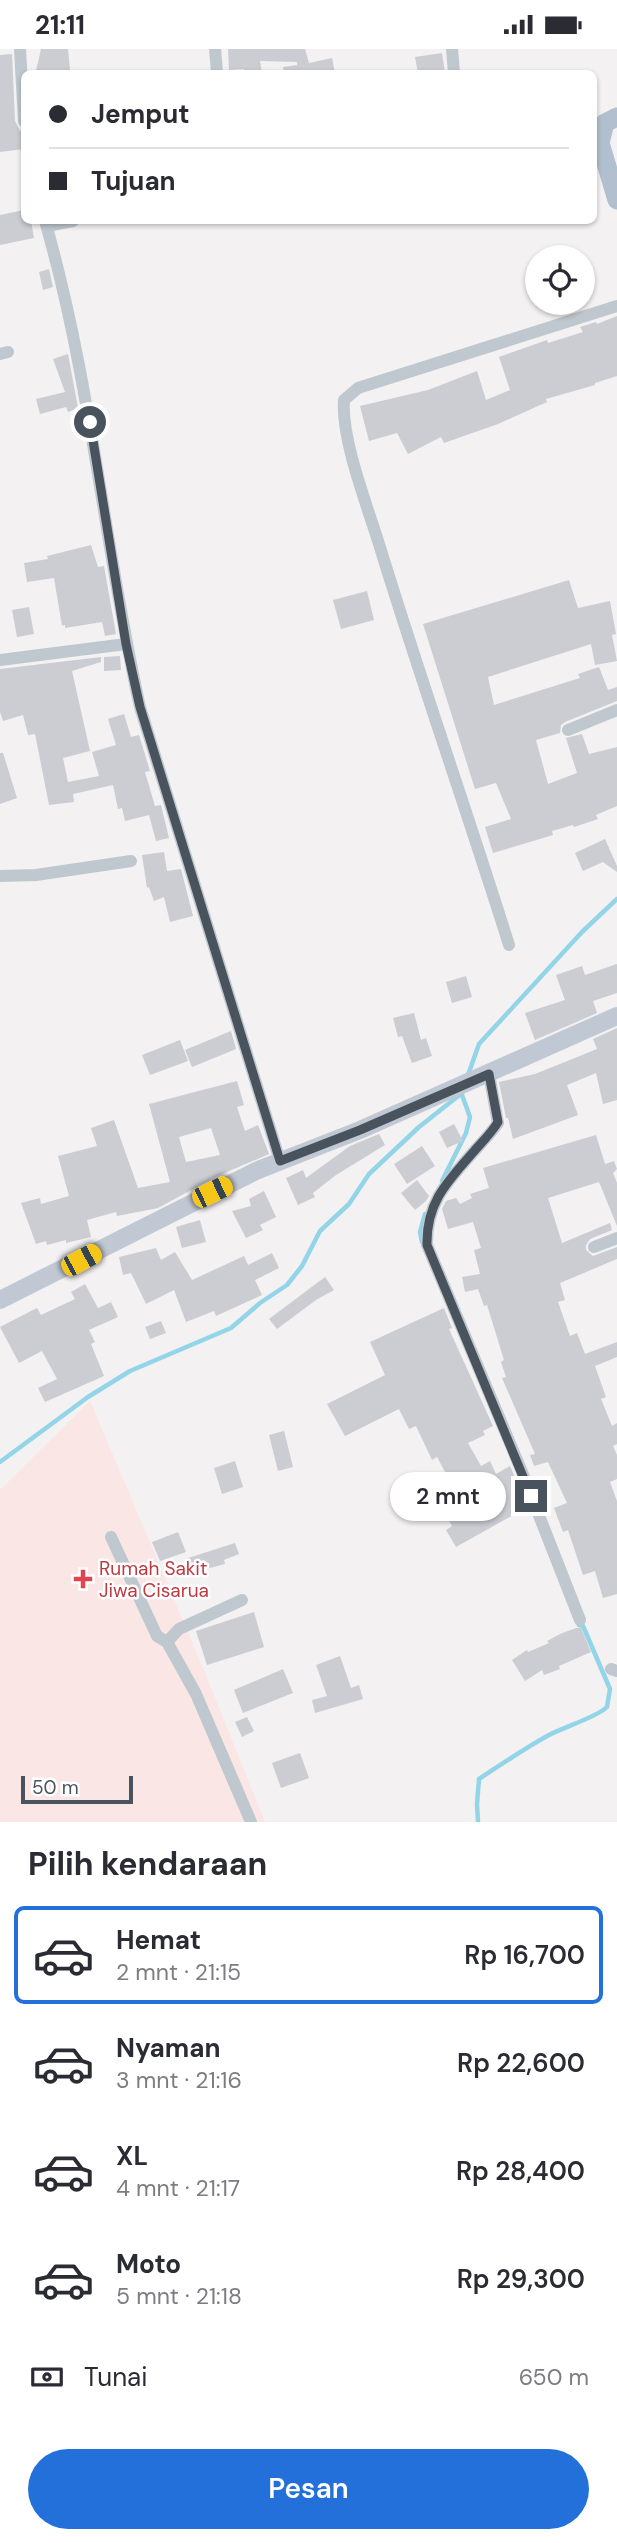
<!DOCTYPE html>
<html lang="id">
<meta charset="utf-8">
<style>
body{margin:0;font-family:"DM Sans",sans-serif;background:#f2f2f3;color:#2b2b33;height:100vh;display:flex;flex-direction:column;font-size:26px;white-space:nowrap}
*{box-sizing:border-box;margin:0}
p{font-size:23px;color:#7c7c81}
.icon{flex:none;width:38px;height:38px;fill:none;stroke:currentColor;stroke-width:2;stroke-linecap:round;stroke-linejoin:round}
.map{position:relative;height:1773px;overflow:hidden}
.side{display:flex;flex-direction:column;background:#fff;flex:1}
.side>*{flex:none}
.top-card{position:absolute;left:21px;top:21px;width:576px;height:154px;border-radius:10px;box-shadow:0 2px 5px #0004;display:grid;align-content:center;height:154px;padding:0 28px;background:#fff}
.controls{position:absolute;left:525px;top:196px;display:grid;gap:14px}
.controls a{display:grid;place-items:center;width:70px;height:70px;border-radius:50%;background:#fff;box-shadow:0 2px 5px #0004;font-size:35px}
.scale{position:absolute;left:21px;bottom:18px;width:112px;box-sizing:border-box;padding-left:7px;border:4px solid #49535d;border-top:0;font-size:19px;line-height:24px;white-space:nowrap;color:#49535d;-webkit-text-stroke:5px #fff;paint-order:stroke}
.end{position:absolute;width:32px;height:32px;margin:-16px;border:9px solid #49535d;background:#fff;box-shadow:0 0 0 4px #fff}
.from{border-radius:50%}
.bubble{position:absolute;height:49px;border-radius:24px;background:#fff;box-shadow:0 2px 5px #0004;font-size:23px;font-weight:600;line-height:49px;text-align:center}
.car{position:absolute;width:21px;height:42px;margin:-21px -10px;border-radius:9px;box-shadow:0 0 5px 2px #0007;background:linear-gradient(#f5c518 24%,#345 0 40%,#f5c518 0 76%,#345 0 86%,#f5c518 0)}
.top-card b{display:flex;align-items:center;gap:24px;height:66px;font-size:26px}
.top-card b+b{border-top:2px solid #e1e1e2}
.top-card i{width:18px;height:18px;background:#2b2b33}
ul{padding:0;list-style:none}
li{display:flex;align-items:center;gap:21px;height:98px;margin:0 14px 10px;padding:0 14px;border:4px solid transparent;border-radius:10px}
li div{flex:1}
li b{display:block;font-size:26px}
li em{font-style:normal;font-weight:600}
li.selected{border-color:#2370db}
li>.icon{width:63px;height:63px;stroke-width:1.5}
h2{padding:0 28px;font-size:32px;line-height:84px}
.pay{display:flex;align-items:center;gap:18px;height:77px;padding:0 28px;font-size:26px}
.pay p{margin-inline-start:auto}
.action{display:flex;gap:14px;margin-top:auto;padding:14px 28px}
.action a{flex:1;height:80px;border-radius:42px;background:#2370db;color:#fff;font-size:28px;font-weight:600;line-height:80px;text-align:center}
.status{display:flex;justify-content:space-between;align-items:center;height:49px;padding:0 35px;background:#fff;direction:ltr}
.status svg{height:19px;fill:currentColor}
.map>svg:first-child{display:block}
.medical{fill:#fae6e4}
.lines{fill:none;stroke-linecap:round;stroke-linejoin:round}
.stream{stroke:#92d4e8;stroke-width:4.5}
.building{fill:#cbcdd3;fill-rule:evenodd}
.street{stroke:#bfc8ce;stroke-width:12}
.secondary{stroke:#c0c9d3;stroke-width:18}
.primary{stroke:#b2bfce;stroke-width:19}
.route{stroke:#49535d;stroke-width:9}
.health-dot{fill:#e0444e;stroke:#fff;stroke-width:2.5}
.labels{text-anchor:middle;stroke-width:5;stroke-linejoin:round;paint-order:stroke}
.health-label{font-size:19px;fill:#be3a42;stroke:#fff;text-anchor:start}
</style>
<div class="status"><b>21:11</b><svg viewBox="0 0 49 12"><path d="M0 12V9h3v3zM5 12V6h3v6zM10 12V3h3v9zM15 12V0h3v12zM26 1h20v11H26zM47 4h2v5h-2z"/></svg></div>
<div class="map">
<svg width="617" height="1773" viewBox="0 0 617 1773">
<rect width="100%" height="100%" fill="#f3f1f1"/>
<path class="medical" d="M 90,1352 L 203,1619 L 265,1773 L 0,1773 L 0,1441 Z"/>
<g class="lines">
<g class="stream">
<path d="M 468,1026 L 479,995 L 582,883 L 617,850"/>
<path d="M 442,1132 L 466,1084 L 470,1068 L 462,1046"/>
<path d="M 422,1193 L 420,1183 L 425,1165"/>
<path d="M 0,1413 L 88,1348 L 130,1322 L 231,1279 L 260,1254 L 287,1236 L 302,1217 L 320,1182 L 349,1155 L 369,1125 L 419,1078 L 462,1044"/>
<path d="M 478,1773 L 477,1755 L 479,1730 C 502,1715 525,1699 549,1686 C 564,1678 597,1668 607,1658 L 610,1640 L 583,1577 L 579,1576"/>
</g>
</g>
<g class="building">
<path d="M 41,0 L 68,0 L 70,21 L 36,22 Z"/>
<path d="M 228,0 L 305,0 L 309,14 L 332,9 L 335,24 L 284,24 L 283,18 L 297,16 L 297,13 L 260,12 L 262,24 L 245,24 L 244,20 L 229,21 Z"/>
<path d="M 442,4 L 445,24 L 418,24 L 415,8 Z"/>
<path d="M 12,5 L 15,72 L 20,82 L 22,82 L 24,100 L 0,103 L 0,6 Z"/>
<path d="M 24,161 L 24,172 L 31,172 L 34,189 L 0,196 L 0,166 Z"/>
<path d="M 49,220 L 53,238 L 43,241 L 39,223 Z"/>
<path d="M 617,267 L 617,327 L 595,334 L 595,336 L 546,350 L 547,353 L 498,375 L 444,394 L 441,388 L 408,405 L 397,384 L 369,392 L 360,357 L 428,341 L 477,322 L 486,351 L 510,341 L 499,308 L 547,291 L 548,294 L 583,283 L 580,278 L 596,273 L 597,275 Z"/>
<path d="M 68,305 L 78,359 L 68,363 L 66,358 L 40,365 L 36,350 L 65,343 L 53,310 Z"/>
<path d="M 91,496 L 98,518 L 104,517 L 116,585 L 105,587 L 102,573 L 65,579 L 65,576 L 62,577 L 54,529 L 27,533 L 24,514 L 48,510 L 47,507 Z"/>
<path d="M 569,531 L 578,559 L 610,552 L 616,585 L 612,586 L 617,612 L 595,616 L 591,595 L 488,628 L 494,656 L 580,629 L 578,625 L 599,618 L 608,641 L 617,638 L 617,652 L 565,673 L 561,676 L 560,684 L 536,691 L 548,735 L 577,724 L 566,689 L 582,685 L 589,705 L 617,698 L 617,757 L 596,766 L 598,770 L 574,778 L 573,776 L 552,782 L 553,786 L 493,804 L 485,778 L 511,770 L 496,734 L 475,740 L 423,575 Z"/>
<path d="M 367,542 L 374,571 L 341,580 L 333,551 Z"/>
<path d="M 29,558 L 34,585 L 17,588 L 12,561 Z"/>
<path d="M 120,607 L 121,621 L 104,622 L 104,608 Z"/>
<path d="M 101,608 L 101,613 L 72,622 L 90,702 L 63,709 L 68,733 L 99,727 L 92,703 L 116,696 L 108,670 L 124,665 L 131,688 L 139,686 L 150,722 L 145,723 L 155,757 L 161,756 L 169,789 L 156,792 L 149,766 L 125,772 L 122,759 L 118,760 L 113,736 L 73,745 L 74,753 L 49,756 L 35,685 L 28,686 L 23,666 L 3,672 L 0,663 L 0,620 Z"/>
<path d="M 0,704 L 3,704 L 17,749 L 0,755 Z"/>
<path d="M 605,790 L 617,817 L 617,823 L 603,813 L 583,822 L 575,804 Z"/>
<path d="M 164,803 L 167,822 L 181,820 L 193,867 L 170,873 L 164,848 L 154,852 L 149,838 L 147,839 L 142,806 Z"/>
<path d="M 617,915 L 617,944 L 593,952 L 597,964 L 535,991 L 525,964 L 565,951 L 556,926 L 582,917 L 585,926 Z"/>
<path d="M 466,927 L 472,948 L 452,954 L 446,933 Z"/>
<path d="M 414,964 L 421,991 L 426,989 L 432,1007 L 412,1014 L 402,987 L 398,988 L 393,969 Z"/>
<path d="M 617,979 L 617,1051 L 603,1055 L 596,1024 L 567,1036 L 578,1066 L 513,1090 L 508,1069 L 506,1069 L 499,1033 L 535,1025 L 597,1000 L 593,990 Z"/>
<path d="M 231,982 L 236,1000 L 192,1018 L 185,1001 Z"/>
<path d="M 180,991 L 188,1012 L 150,1026 L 142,1006 Z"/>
<path d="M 237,1032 L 244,1056 L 237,1058 L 245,1082 L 258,1076 L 269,1105 L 213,1129 L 158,1159 L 117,1167 L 116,1163 L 87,1171 L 91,1188 L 66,1194 L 66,1191 L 47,1196 L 46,1192 L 36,1195 L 21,1154 L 40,1149 L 41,1155 L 69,1147 L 58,1107 L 97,1097 L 91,1079 L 114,1071 L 138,1139 L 170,1133 L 149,1055 ZM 211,1079 L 220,1106 L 186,1113 L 179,1088 Z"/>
<path d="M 454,1075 L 463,1092 L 447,1099 L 439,1083 Z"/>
<path d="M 379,1085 L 385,1096 L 336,1126 L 313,1144 L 315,1148 L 298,1156 L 286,1129 L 303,1121 L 306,1129 L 350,1097 Z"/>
<path d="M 596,1086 L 605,1115 L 614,1112 L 617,1120 L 613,1124 L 617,1134 L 617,1177 L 599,1133 L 548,1149 L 562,1194 L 610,1174 L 612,1181 L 590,1190 L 586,1196 L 586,1201 L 593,1207 L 617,1198 L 617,1210 L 560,1234 L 565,1251 L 558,1253 L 570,1287 L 577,1284 L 585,1305 L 617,1293 L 617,1308 L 595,1317 L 606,1348 L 601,1350 L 612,1377 L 617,1374 L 617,1395 L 613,1397 L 617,1406 L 617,1430 L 610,1433 L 617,1452 L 617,1545 L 603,1549 L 595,1522 L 583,1526 L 568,1481 L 563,1483 L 554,1459 L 567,1454 L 548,1413 L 534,1417 L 530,1406 L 535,1405 L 502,1329 L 506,1328 L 501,1313 L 504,1311 L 487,1256 L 484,1257 L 478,1240 L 465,1243 L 462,1228 L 480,1225 L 474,1201 L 481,1199 L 473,1173 L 448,1180 L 442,1160 L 446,1152 L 456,1149 L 460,1155 L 472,1149 L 470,1145 L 489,1139 L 483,1119 Z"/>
<path d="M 422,1097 L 435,1117 L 407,1135 L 394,1115 Z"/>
<path d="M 417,1131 L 429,1147 L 426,1152 L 415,1161 L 401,1144 Z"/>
<path d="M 264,1142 L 276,1168 L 260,1176 L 263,1181 L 246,1189 L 232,1162 L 251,1157 L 249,1150 Z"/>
<path d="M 200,1171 L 206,1193 L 182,1199 L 176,1178 Z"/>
<path d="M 156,1199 L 161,1211 L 175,1203 L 192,1231 L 244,1207 L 248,1216 L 272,1204 L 279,1219 L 255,1231 L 262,1246 L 216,1267 L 214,1262 L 186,1273 L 174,1241 L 146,1255 L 131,1224 L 123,1226 L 119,1208 Z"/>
<path d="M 325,1228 L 334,1241 L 316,1251 L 277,1280 L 269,1270 Z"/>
<path d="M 85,1235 L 98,1259 L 111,1253 L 118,1268 L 89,1281 L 95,1293 L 91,1295 L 104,1327 L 45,1353 L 38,1339 L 57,1330 L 42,1302 L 19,1314 L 0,1278 L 37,1259 L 41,1266 L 75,1250 L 71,1243 Z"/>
<path d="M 444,1259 L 452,1279 L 449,1280 L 493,1377 L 483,1382 L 485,1386 L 468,1394 L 481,1417 L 490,1412 L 496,1425 L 510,1417 L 517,1433 L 511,1436 L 524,1460 L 456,1498 L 446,1481 L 452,1477 L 439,1454 L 454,1446 L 447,1433 L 450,1432 L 437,1408 L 432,1411 L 416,1377 L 409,1380 L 399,1360 L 345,1387 L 327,1355 L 385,1326 L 370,1293 Z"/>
<path d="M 161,1272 L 166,1284 L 150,1290 L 145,1278 Z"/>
<path d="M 284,1382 L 293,1418 L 278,1422 L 269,1386 Z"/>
<path d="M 235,1412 L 243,1438 L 222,1445 L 214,1419 Z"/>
<path d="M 178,1483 L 186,1503 L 160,1512 L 152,1493 Z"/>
<path d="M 235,1494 L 239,1505 L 224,1511 L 225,1515 L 210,1519 L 186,1523 L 185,1510 Z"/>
<path d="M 254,1563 L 264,1598 L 207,1616 L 196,1582 Z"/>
<path d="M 576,1579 L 581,1579 L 591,1603 L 559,1617 L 560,1620 L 544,1626 L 542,1621 L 525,1632 L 512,1611 L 527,1601 L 528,1603 L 549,1594 L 547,1592 L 560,1585 Z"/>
<path d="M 340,1607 L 351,1639 L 359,1636 L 363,1650 L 315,1664 L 312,1651 L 327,1647 L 316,1616 Z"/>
<path d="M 283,1620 L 293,1644 L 243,1664 L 234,1641 Z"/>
<path d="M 247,1668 L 254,1682 L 242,1688 L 235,1673 Z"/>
<path d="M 300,1704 L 309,1729 L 281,1739 L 272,1714 Z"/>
</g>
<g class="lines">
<g class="street">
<path d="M 20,0 L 24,72"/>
<path d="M 215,0 L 217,24"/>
<path d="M 452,0 L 454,24"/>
<path d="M 45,172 C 91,331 104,497 140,658 L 280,1112"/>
<path d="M 47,177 L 73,172"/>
<path d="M 0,305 L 8,303"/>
<path d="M 0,611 L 126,595"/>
<path d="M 568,681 L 617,661"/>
<path d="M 0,827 L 36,826 L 131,812"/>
<path d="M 509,896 C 467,762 420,629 379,495 C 367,456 341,390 344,351 L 358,339 L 617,257"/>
<path d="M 489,1025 L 498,1074 C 492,1083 484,1091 476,1100 C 449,1131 426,1152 427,1196 L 522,1423 L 580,1571"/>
<path d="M 594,1198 L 617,1189"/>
<path d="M 111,1488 L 157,1587 L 167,1593 L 196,1645 L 251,1773"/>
<path d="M 167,1593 L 179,1580 L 242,1551"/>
<path d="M 611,1620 L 617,1622"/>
</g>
<path class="secondary" d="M 0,1251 L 256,1122 L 360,1081 L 617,967"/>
<path class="primary" d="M 617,68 L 605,74 L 600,94 L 617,151"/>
</g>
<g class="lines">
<path class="route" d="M 90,373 L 126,595 L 140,658 L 280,1112 L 360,1081 L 489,1025 L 498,1073 C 492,1083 484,1091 476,1100 C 449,1131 426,1152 427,1196 L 531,1447"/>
</g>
<path class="health-dot" d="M79.5 1519.5h7v7h7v7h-7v7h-7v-7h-7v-7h7z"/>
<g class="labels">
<g class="health-label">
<text x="99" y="1526">Rumah Sakit<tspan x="99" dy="22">Jiwa Cisarua</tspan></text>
</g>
</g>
</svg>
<div class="controls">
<a><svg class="icon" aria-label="locate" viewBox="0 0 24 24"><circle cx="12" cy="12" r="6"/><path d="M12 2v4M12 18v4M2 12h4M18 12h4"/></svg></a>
</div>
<div class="scale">50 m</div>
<i class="end from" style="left:90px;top:373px"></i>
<i class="end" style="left:531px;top:1447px"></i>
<div class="bubble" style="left:390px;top:1423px;width:116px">2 mnt</div>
<i class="car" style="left:212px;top:1143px;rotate:64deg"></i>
<i class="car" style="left:81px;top:1211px;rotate:62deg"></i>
<div class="top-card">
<b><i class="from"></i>Jemput</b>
<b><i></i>Tujuan</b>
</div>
</div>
<section class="side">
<h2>Pilih kendaraan</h2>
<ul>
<li class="selected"><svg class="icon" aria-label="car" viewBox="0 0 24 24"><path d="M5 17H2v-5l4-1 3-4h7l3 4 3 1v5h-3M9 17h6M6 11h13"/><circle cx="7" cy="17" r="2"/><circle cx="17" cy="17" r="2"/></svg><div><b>Hemat</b><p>2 mnt · 21:15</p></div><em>Rp 16,700</em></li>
<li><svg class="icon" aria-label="car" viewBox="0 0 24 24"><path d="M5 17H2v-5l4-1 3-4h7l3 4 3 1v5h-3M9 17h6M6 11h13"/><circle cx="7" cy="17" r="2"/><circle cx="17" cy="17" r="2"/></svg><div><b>Nyaman</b><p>3 mnt · 21:16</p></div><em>Rp 22,600</em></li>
<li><svg class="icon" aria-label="car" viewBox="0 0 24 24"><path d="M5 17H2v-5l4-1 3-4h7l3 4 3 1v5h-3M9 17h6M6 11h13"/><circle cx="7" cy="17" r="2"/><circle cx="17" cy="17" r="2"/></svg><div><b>XL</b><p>4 mnt · 21:17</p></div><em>Rp 28,400</em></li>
<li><svg class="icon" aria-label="car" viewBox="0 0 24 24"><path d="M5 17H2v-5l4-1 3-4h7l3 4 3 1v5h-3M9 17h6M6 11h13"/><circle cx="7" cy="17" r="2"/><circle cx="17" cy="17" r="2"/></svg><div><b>Moto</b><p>5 mnt · 21:18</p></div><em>Rp 29,300</em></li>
</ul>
<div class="pay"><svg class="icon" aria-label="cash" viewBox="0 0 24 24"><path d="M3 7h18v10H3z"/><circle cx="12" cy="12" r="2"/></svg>Tunai<p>650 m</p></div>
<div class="action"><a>Pesan</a></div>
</section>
